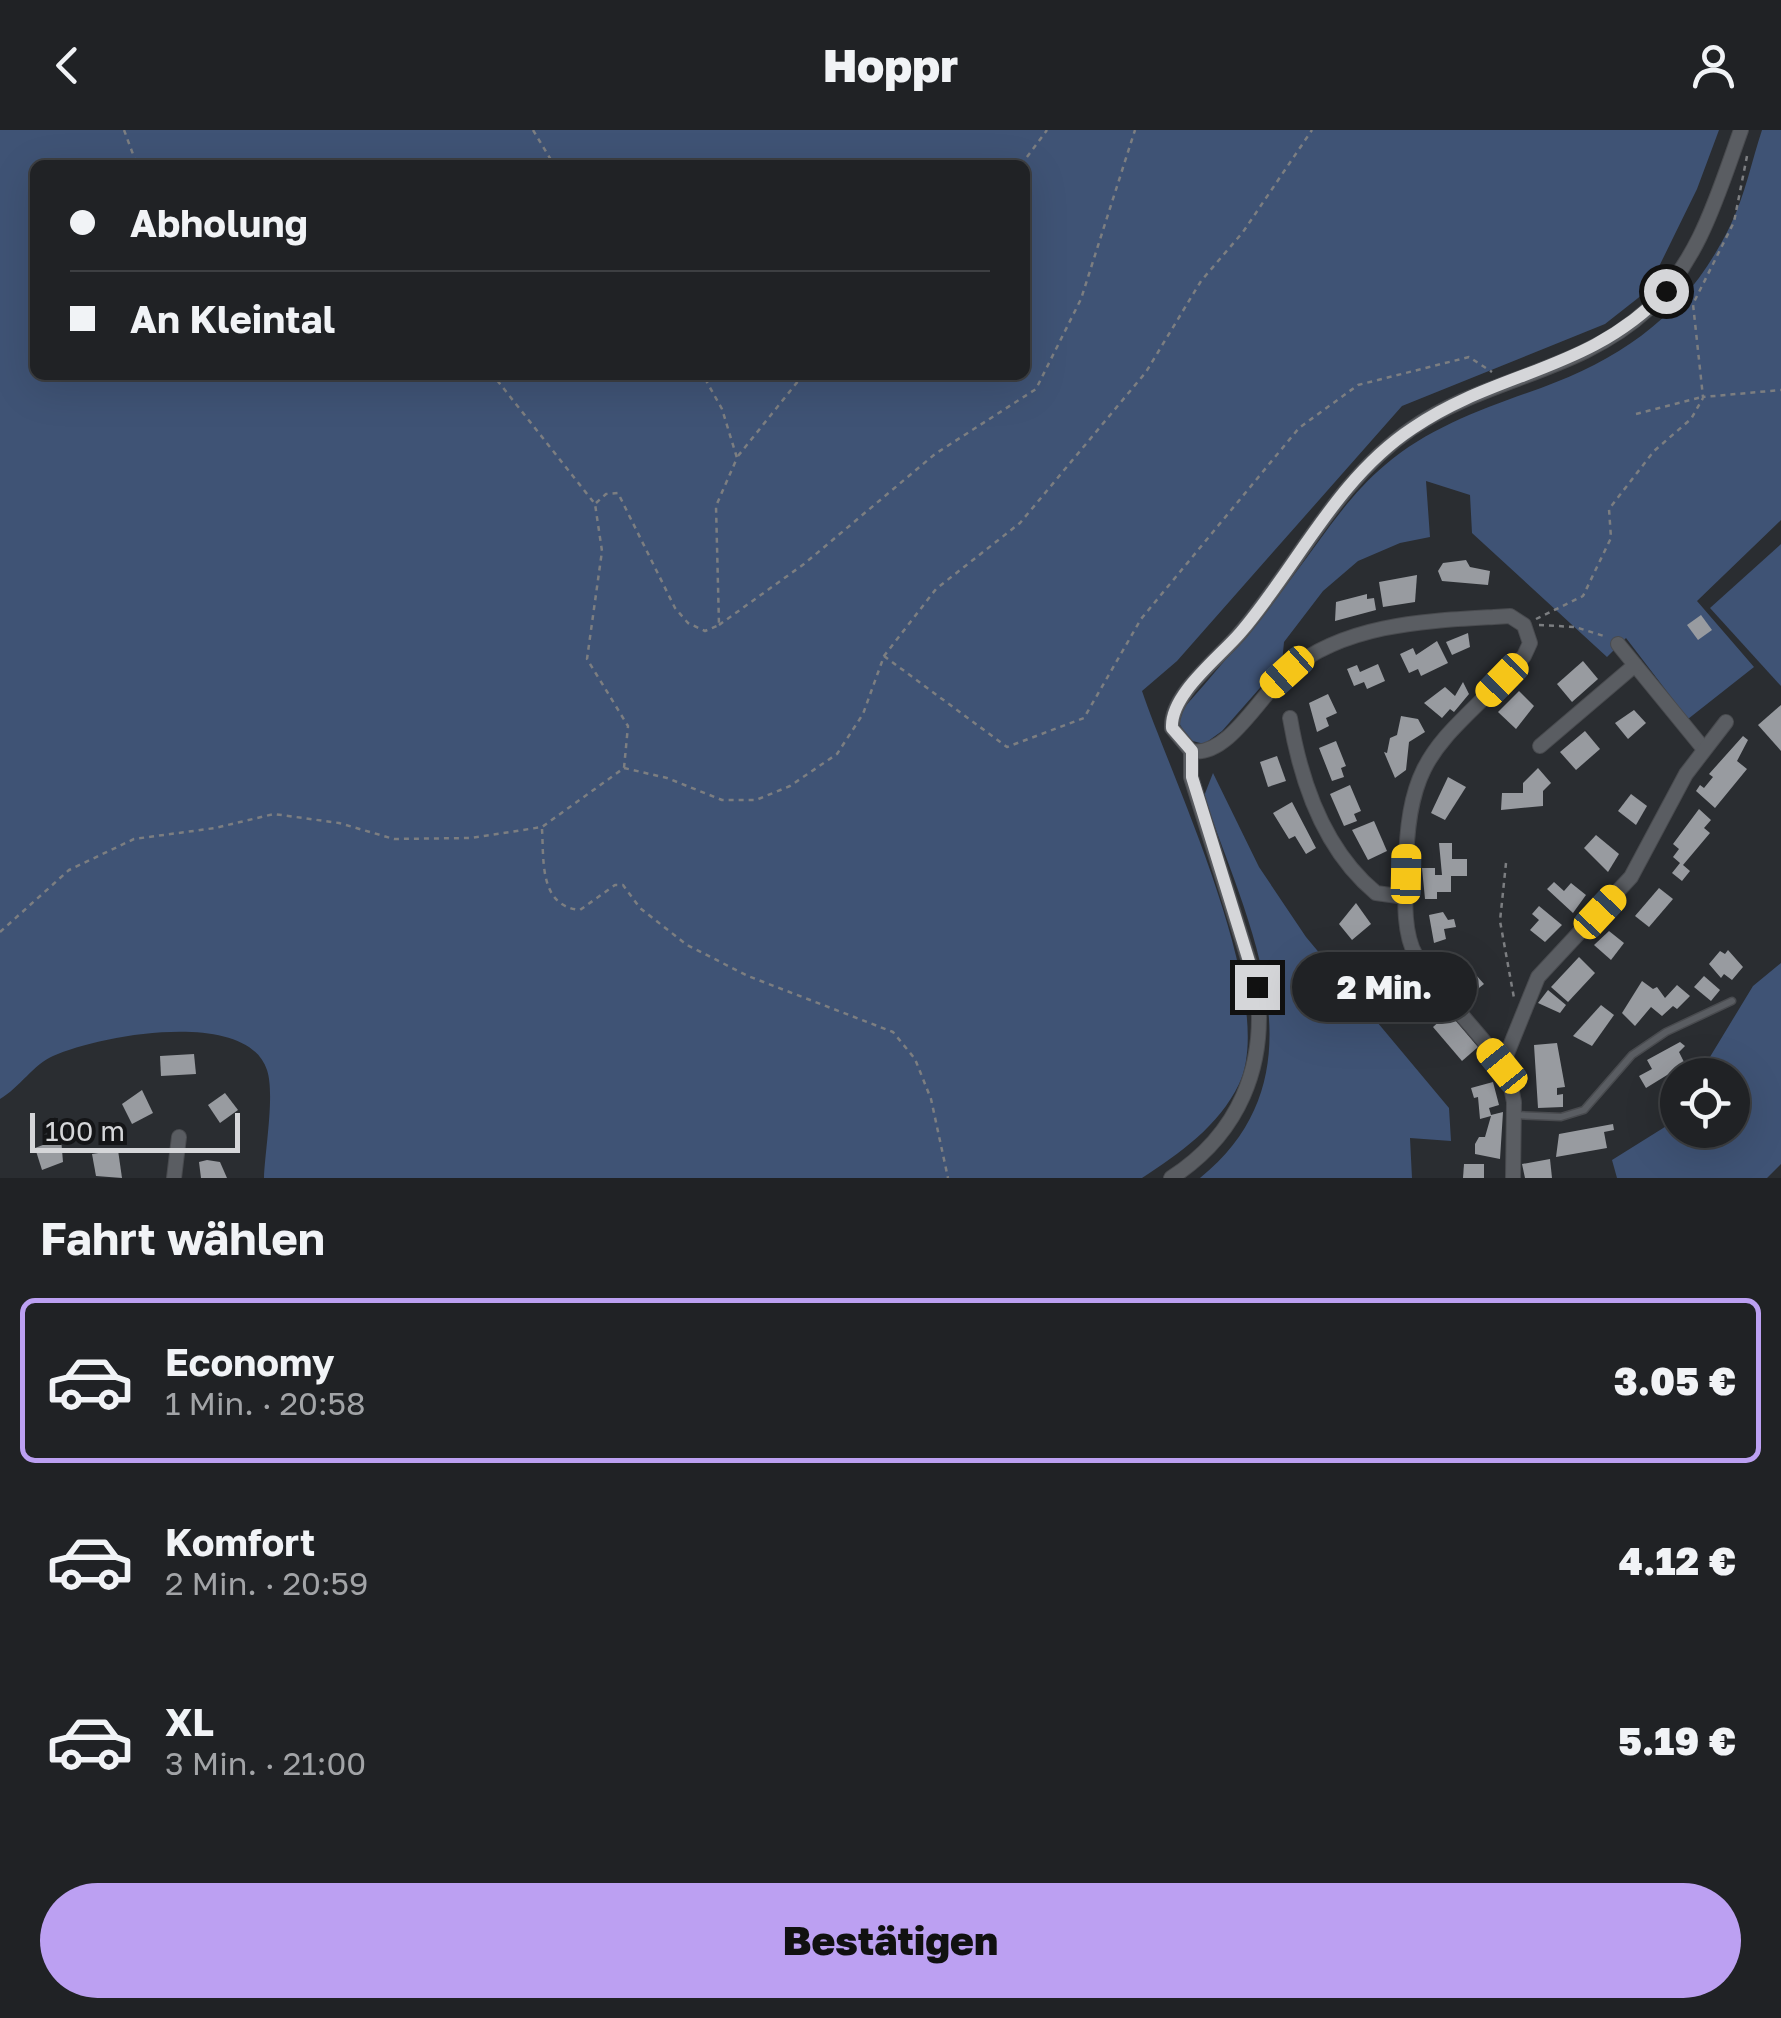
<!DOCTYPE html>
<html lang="de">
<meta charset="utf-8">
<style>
body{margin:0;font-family:"Golos Text",sans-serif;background:#282a2d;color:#f1f3f6;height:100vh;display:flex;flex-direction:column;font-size:38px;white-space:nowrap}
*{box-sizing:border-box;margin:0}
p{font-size:32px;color:#a2a4a7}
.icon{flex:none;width:55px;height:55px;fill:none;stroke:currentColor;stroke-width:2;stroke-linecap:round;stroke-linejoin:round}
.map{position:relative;height:1048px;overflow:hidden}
.drawer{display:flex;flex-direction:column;background:#202225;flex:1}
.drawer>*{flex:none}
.top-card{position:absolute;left:30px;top:30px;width:1000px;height:220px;border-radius:15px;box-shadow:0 10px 40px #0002,0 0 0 2px #3d3f42;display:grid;align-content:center;height:220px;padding:0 40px;background:#202225}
.tools{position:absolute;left:1660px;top:928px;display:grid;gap:20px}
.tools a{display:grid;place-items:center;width:90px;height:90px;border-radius:50%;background:#202225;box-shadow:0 10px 40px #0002,0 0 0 2px #3d3f42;font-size:50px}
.scale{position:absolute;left:30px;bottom:25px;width:210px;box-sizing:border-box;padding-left:10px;border:5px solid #d5d6d9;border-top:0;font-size:28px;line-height:35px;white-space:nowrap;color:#d5d6d9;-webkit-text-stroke:8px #141517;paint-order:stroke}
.end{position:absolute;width:45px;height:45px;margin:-22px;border:12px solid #d5d6d9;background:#111;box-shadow:0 0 0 5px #111}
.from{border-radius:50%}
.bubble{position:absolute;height:70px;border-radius:35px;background:#202225;box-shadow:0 10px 40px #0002,0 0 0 2px #3d3f42;font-size:32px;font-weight:800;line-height:70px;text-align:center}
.car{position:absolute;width:30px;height:60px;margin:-30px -15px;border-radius:12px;box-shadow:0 0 8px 2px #0007;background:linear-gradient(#f5c518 24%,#345 0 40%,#f5c518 0 76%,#345 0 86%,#f5c518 0)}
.top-card b{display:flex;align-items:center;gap:35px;height:95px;font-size:38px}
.top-card b+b{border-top:2px solid #3d3f42}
.top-card i{width:25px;height:25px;background:#f1f3f6}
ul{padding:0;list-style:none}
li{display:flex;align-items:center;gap:30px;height:165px;margin:0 20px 15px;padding:0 20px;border:5px solid transparent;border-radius:15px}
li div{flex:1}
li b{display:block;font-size:38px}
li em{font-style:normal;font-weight:800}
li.active{border-color:#bca0f2}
li>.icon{width:90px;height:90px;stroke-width:1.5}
h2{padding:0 40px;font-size:45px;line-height:120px}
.button{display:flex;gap:20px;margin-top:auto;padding:20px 40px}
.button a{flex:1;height:115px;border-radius:60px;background:#bca0f2;color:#111;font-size:40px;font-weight:800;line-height:115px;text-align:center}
header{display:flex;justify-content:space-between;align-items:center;height:130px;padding:0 40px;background:#202225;font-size:45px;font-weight:800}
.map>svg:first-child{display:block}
.green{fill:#3f5375;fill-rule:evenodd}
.building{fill:#989ba0}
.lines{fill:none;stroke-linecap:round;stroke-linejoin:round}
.lane-casing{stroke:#494b4f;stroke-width:9}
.street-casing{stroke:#494b4f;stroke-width:16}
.path{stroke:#7c7e81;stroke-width:2.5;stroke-dasharray:5 5;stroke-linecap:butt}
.lane{stroke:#5a5d62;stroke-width:6}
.street{stroke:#5a5d62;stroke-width:14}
.route{stroke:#d5d6d9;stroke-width:12}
</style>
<header><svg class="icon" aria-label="back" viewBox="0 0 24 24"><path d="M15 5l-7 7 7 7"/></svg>Hoppr<svg class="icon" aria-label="person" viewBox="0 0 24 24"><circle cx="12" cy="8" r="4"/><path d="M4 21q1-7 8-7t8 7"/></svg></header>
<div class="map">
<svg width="1781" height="1048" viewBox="0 0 1781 1048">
<rect width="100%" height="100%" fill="#2a2d31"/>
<g class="green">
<path d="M 0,0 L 1719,0 L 1697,59 L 1647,161 L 1605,194 L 1402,276 L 1177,531 L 1142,561 C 1171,647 1279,871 1239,954 C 1219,996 1179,1024 1142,1048 L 264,1048 C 265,1020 275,964 267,940 C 247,878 99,905 53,926 C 34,934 19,958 0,969 ZM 35,35 L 1025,35 L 1025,245 L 35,245 Z"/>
<path d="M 1762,0 L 1781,0 L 1781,390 L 1697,471 L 1754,537 L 1688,589 L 1626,508 L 1607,527 L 1472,403 L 1470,365 L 1426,351 L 1430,407 L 1400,413 L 1358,431 L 1323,461 L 1284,512 L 1282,533 L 1222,601 L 1204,614 L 1189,610 L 1179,593 L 1181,581 C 1220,537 1257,493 1293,446 C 1323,407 1347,367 1385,335 C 1429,297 1487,277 1541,258 C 1628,226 1690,180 1731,94 C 1745,65 1752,30 1762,0 Z"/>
<path d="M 1781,414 L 1781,556 L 1710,478 Z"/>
<path d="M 1213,643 L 1259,737 L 1306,807 L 1449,978 L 1451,1011 L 1410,1008 L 1412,1048 L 1200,1048 C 1329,943 1247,793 1204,666 Z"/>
<path d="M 1781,833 L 1781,1034 L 1767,1048 L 1617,1048 L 1612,1030 L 1668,995 L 1677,980 L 1678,1000 L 1732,1000 L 1732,945 L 1699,945 L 1753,856 Z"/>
</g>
<g class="building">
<path d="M 1466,430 L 1470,437 L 1490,441 L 1488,455 L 1442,451 L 1438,441 L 1443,433 Z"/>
<path d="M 1417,445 L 1415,472 L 1383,477 L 1379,452 Z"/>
<path d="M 1367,464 L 1367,469 L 1374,468 L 1376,480 L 1335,491 L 1336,472 Z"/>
<path d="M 1701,485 L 1712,500 L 1698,510 L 1687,495 Z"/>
<path d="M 1468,503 L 1470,517 L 1452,525 L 1446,512 Z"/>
<path d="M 1437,511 L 1448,533 L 1421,546 L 1418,539 L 1409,543 L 1400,524 L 1413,518 L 1416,525 Z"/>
<path d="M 1583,531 L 1598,549 L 1572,572 L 1557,554 Z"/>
<path d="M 1378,534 L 1385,551 L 1367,559 L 1364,552 L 1354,556 L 1347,539 L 1357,535 L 1360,542 Z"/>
<path d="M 1463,552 L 1469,564 L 1454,582 L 1450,579 L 1442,588 L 1424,573 L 1445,557 L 1455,566 Z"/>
<path d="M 1519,561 L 1534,576 L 1516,599 L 1498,582 Z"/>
<path d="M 1328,564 L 1337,583 L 1326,588 L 1329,596 L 1317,602 L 1309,573 Z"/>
<path d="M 1781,575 L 1781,621 L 1758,595 Z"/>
<path d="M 1634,580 L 1646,593 L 1628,609 L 1615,593 Z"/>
<path d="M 1401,586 L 1418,589 L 1425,602 L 1409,612 L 1406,640 L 1395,648 L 1384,622 L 1387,623 L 1390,608 L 1397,605 Z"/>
<path d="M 1585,601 L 1600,619 L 1576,640 L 1560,622 Z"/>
<path d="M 1743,606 L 1748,610 L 1737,631 L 1747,639 L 1715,678 L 1696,661 L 1700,655 L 1704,658 L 1713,647 L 1709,644 Z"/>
<path d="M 1336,611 L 1346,636 L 1341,638 L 1344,647 L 1332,651 L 1319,618 Z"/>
<path d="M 1277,626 L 1286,651 L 1268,657 L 1260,632 Z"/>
<path d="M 1538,638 L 1551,653 L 1543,661 L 1543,676 L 1501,680 L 1502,663 L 1523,663 L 1523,653 Z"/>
<path d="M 1448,647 L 1466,657 L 1445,690 L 1431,683 Z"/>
<path d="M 1350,655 L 1361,681 L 1354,684 L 1357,691 L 1344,696 L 1330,664 Z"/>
<path d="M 1631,664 L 1647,676 L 1636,695 L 1618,681 Z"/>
<path d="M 1292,672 L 1316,718 L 1306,724 L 1295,706 L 1289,709 L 1273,683 Z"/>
<path d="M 1699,679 L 1711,690 L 1704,698 L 1710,703 L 1683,735 L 1690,741 L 1682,751 L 1672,743 L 1680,733 L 1673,727 L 1679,719 L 1673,714 Z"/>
<path d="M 1374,691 L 1387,721 L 1368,730 L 1352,700 Z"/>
<path d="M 1596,705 L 1619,724 L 1608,742 L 1584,718 Z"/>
<path d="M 1439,713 L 1452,713 L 1452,729 L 1467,729 L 1467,746 L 1451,746 L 1451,762 L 1437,762 L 1437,769 L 1425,769 L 1422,738 L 1435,738 L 1435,745 L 1442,745 Z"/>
<path d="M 1554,752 L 1564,761 L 1571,753 L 1586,765 L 1573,783 L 1547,759 Z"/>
<path d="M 1659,758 L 1673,769 L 1649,797 L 1635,786 Z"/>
<path d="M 1356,773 L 1371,794 L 1352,810 L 1339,794 Z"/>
<path d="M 1539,776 L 1562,795 L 1545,812 L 1530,800 L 1539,790 L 1532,784 Z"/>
<path d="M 1443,782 L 1448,790 L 1454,789 L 1456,797 L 1444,799 L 1446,809 L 1434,813 L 1429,785 Z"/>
<path d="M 1609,801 L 1624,813 L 1611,830 L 1594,815 Z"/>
<path d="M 1728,820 L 1743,837 L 1732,850 L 1724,844 L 1721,848 L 1709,834 L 1720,821 L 1725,824 Z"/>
<path d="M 1579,827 L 1595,843 L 1568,872 L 1551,857 Z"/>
<path d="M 1466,834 L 1484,854 L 1465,869 L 1450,850 Z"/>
<path d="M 1408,838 L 1434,871 L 1423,882 L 1405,860 L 1388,874 L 1372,853 L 1388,840 L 1395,848 Z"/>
<path d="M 1704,846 L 1720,860 L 1711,871 L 1694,857 Z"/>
<path d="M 1642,851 L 1653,859 L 1657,857 L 1665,868 L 1677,855 L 1690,866 L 1677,879 L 1673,876 L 1662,886 L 1651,877 L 1635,896 L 1622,883 Z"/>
<path d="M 1548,860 L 1566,875 L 1560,883 L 1538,873 Z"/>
<path d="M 1601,875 L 1614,885 L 1592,916 L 1573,906 Z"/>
<path d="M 1449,883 L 1478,917 L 1462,931 L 1433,897 Z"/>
<path d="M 1680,912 L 1685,916 L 1679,922 L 1685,934 L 1646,958 L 1639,946 L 1652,939 L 1647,930 Z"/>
<path d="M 1557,913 L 1565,957 L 1557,958 L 1557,965 L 1563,964 L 1563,977 L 1538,978 L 1534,915 Z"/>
<path d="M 194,924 L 196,944 L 161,946 L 160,926 Z"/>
<path d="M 1493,952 L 1499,975 L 1489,978 L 1491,985 L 1503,982 L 1500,1029 L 1475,1024 L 1475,1014 L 1479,1007 L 1485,1007 L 1491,986 L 1480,989 L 1478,967 L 1474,968 L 1471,958 Z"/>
<path d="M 142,960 L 153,983 L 132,994 L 122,974 Z"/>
<path d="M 225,963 L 238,980 L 220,993 L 208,975 Z"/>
<path d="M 1613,994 L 1614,1000 L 1604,1002 L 1607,1018 L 1556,1027 L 1559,1004 Z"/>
<path d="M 61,1008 L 63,1032 L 42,1040 L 35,1018 Z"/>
<path d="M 118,1020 L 122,1048 L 96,1046 L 92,1024 Z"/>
<path d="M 1550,1029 L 1552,1048 L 1525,1048 L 1522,1034 Z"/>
<path d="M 207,1030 L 220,1032 L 227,1048 L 201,1048 L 199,1032 Z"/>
<path d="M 1464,1034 L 1484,1034 L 1484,1048 L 1463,1048 Z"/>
</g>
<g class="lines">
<defs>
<path id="lane" d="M 1515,985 L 1561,987 L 1584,980 L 1632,925 L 1666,902 L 1732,871"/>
<g id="street">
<path d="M 1618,514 L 1703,618"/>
<path d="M 1290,588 C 1301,653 1324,720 1376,763 L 1405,767"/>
<path d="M 1540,616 L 1635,535"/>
<path d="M 1191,621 C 1228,628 1261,564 1288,541 C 1346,494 1423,491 1494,487 L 1510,486 L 1524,495 L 1530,513 L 1524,526 C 1447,613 1406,615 1406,743 C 1405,769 1403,803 1416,826 C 1442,870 1484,903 1509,947 L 1514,972 L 1513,1048"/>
<path d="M 1191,621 L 1172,598 C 1170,564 1220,528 1241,502 C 1298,435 1337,350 1411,299 C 1485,248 1580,242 1647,180 C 1699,132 1718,64 1741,0"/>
<path d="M 1502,936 L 1538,847 L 1631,747 L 1686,644 L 1726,592"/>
<path d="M 174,1048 L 179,1007"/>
<path d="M 1171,1048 C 1239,1004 1267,936 1257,857 L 1191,647 L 1191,621"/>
</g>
</defs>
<use href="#lane" class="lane-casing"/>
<use href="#street" class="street-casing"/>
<g class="path">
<path d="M 124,0 L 137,35"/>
<path d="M 533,0 L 554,35"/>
<path d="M 1747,26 L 1734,92 L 1693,174 L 1703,267 L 1781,260"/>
<path d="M 1021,35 L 1047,0"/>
<path d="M 1636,284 L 1702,267"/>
<path d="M 738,326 L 803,245"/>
<path d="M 596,373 L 606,364 L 618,363 L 675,478 L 688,493 L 705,501 L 719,495 L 716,376 L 737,328 L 722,279 L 703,245"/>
<path d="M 1536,489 L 1583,466 L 1611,408 L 1609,379 L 1654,321 L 1691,289 L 1703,268"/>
<path d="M 719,495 L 804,434 L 935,324 L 1036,259 L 1081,169 L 1135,0"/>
<path d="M 1539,495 L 1575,497 L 1604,506"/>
<path d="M 884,526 L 1007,617 L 1084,588 L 1141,489 L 1299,298 L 1358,255 L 1469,227 L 1492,242"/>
<path d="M 624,638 L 667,648 L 722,670 L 756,670 L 790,656 L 837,624 L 863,584 L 884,526 L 936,459 L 1020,393 L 1146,242 L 1201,151 L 1243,102 L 1312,0"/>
<path d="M 542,699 C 544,731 539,776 580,780 L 615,755 L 623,755 L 640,778 L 687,815 L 748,846 L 893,902 L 915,929 L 931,969 L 948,1048"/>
<path d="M 1506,733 L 1500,791 L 1514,868"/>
<path d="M 0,802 L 69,740 L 134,709 L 215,698 L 274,684 L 339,693 L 394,709 L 471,708 L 542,697 L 624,638 L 628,596 L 587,529 L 602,421 L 595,374 L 493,245"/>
</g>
<use href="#lane" class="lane"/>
<use href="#street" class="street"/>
</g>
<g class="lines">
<path class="route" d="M 1257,857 L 1192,647 L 1192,621 L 1172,598 C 1170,564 1220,527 1241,502 C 1298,435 1337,348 1413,298 C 1498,240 1589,242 1666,161"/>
</g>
</svg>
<div class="tools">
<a><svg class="icon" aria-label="locate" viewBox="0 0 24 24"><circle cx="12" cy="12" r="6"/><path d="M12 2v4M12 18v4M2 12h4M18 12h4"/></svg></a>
</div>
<div class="scale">100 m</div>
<i class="end from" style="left:1666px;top:161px"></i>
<i class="end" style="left:1257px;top:857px"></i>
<div class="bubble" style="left:1292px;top:822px;width:185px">2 Min.</div>
<i class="car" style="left:1287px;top:542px;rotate:228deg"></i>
<i class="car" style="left:1502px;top:550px;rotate:224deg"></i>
<i class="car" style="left:1406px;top:744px;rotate:1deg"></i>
<i class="car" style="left:1600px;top:782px;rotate:43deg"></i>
<i class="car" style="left:1502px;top:936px;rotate:321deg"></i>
<div class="top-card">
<b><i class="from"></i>Abholung</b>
<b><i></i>An Kleintal</b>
</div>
</div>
<section class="drawer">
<h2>Fahrt wählen</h2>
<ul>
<li class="active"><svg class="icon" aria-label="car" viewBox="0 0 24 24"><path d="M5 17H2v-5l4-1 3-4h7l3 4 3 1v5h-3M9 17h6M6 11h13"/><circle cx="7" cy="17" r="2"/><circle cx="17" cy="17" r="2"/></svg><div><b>Economy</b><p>1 Min. · 20:58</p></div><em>3.05 €</em></li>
<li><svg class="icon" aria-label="car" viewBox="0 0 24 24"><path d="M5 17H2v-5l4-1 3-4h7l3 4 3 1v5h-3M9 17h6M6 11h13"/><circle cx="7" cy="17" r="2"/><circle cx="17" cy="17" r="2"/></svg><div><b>Komfort</b><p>2 Min. · 20:59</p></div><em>4.12 €</em></li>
<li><svg class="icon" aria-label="car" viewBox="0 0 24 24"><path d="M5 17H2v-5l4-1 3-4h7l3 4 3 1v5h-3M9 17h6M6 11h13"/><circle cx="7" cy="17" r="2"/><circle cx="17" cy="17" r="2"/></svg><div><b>XL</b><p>3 Min. · 21:00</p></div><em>5.19 €</em></li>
</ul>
<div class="button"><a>Bestätigen</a></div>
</section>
